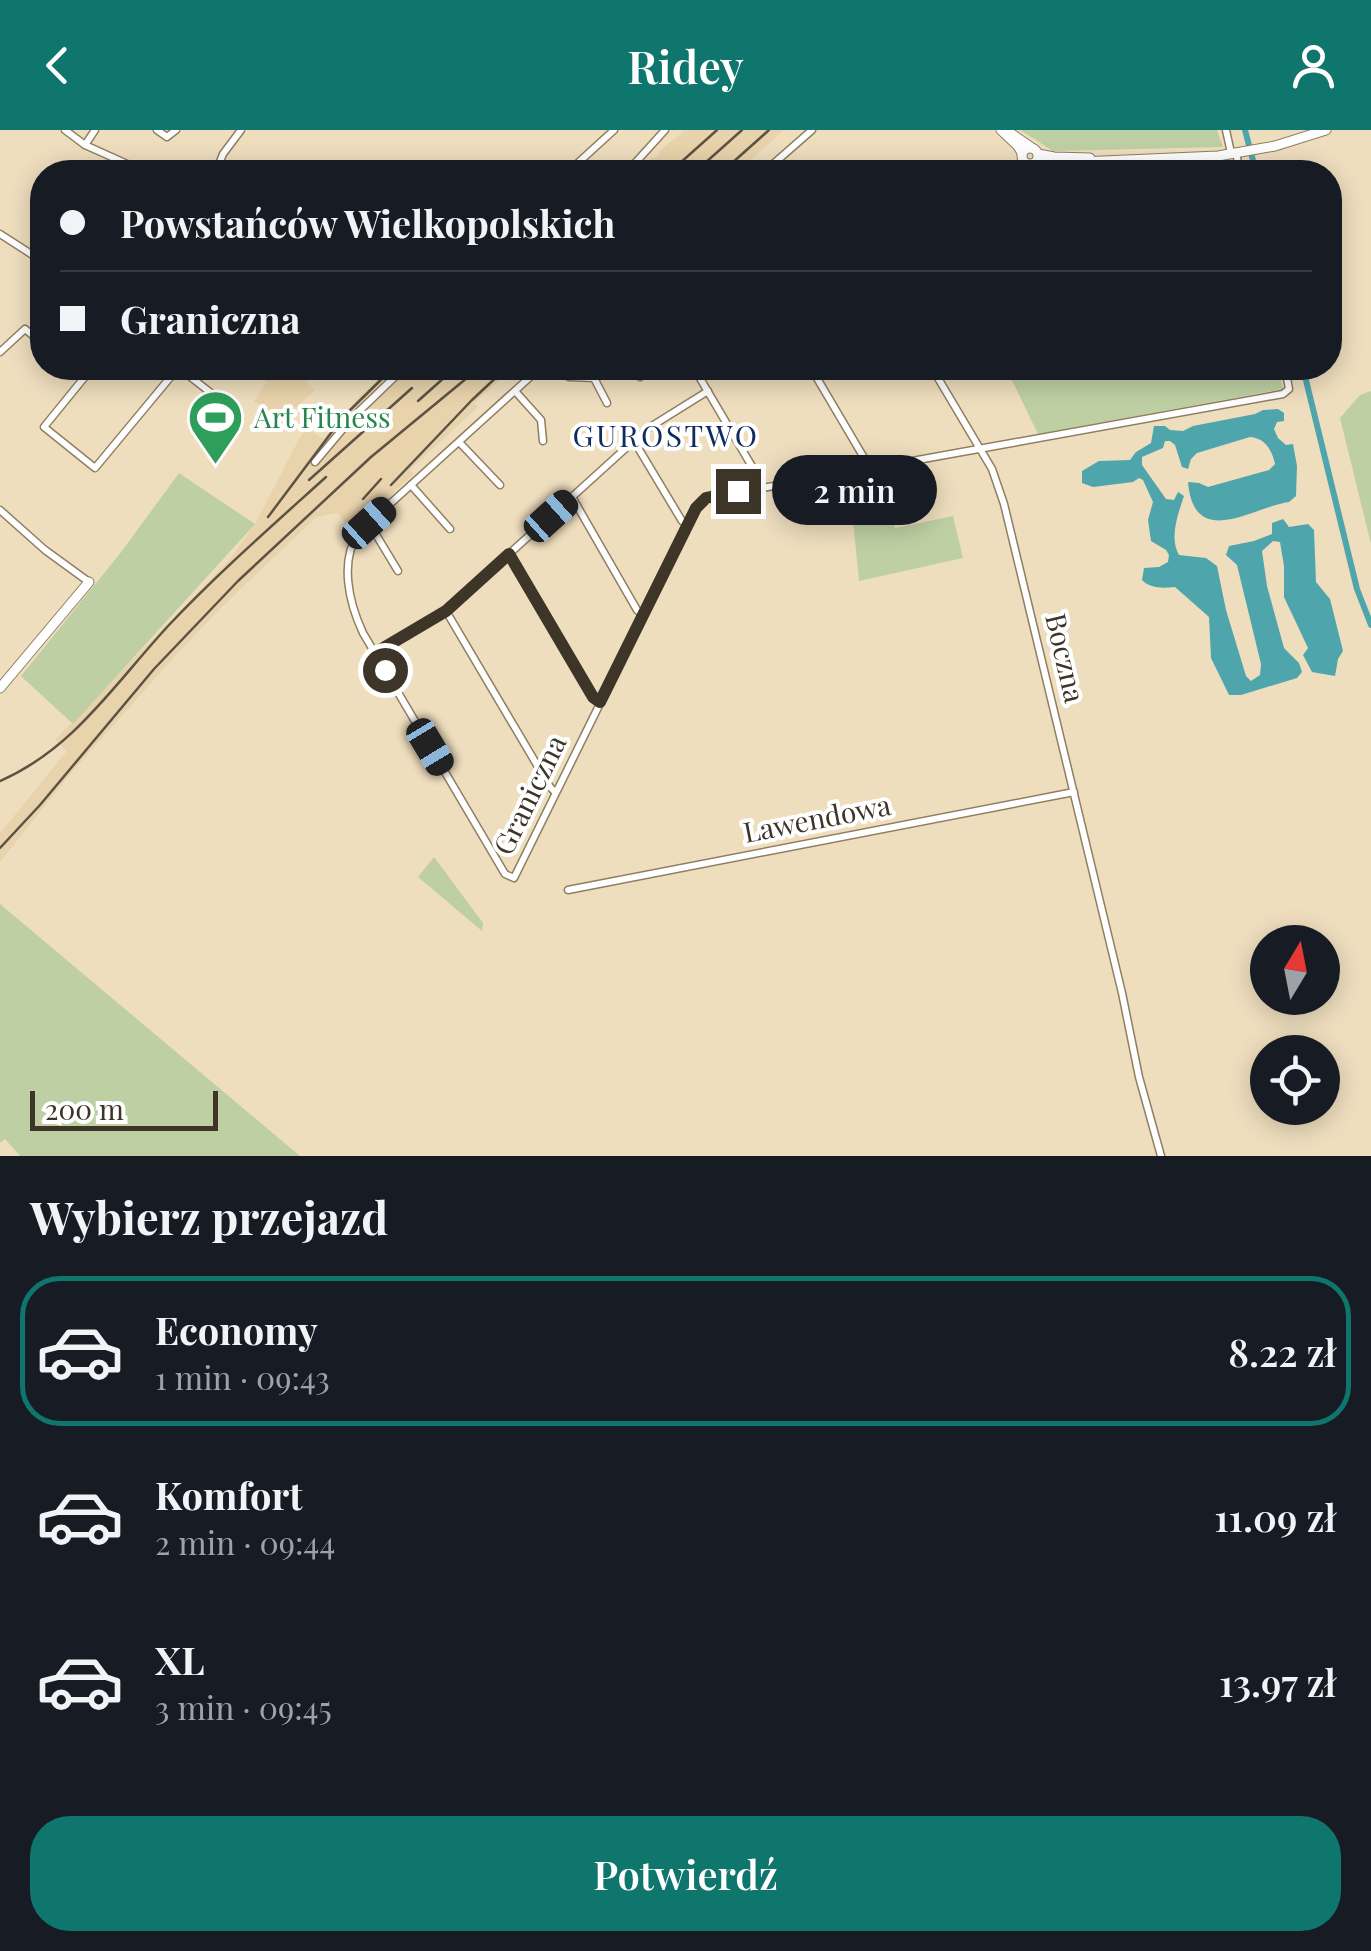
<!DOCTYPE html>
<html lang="pl">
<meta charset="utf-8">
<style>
body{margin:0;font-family:"Playfair Display",serif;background:#20242c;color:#f1f3f6;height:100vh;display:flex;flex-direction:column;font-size:38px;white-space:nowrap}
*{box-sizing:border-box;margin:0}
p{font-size:32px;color:#9ea1a6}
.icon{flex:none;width:55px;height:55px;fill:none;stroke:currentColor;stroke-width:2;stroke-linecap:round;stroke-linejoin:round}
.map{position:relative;height:1026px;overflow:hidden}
.details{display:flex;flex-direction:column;background:#171b24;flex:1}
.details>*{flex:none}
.top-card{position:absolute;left:30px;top:30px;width:1312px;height:220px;border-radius:40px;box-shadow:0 5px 25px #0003;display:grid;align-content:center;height:220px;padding:0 30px;background:#171b24}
.needle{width:65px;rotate:10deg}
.fabs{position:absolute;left:1250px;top:795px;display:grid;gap:20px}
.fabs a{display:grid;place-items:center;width:90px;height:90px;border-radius:50%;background:#171b24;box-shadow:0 5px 25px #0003;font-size:50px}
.scale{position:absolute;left:30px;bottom:25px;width:188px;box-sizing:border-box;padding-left:10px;border:5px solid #3c3528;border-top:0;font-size:28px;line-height:35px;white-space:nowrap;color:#3c3528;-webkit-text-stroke:8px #fff;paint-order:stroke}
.end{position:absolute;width:45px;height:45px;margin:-22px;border:12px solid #3c3528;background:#fff;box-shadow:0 0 0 5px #fff}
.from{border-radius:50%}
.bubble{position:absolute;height:70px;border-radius:35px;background:#171b24;box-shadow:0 5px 25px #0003;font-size:32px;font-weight:600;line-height:70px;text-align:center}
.car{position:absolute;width:30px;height:60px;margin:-30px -15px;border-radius:12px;box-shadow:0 0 8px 2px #0007;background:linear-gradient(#222 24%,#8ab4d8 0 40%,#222 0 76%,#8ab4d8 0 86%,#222 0)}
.top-card b{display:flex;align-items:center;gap:35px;height:95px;font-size:38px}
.top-card b+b{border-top:2px solid #363941}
.top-card i{width:25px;height:25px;background:#f1f3f6}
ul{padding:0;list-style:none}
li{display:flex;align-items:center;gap:30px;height:150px;margin:0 20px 15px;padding:0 10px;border:5px solid transparent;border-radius:40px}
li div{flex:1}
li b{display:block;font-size:38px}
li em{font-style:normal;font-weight:600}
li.selected{border-color:#0f766e}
li>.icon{width:90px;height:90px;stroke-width:1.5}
h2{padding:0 30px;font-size:45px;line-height:120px}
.action{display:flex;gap:20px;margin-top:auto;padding:20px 30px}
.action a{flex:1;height:115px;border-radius:40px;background:#0f766e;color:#fff;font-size:40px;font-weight:600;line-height:115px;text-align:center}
header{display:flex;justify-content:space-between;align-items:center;height:130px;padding:0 30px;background:#0f766e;color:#fff;font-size:45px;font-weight:600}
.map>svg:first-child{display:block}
.built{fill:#e9d3ac}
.green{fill:#bed0a3}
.water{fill:#4ea5ac}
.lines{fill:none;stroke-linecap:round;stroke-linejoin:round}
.canal{stroke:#4ea5ac;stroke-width:6}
.street-casing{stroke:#8f7f61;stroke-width:9}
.secondary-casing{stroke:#8f7f61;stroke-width:11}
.street{stroke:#fff;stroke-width:6}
.secondary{stroke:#fff;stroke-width:9}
.rail{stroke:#5c5342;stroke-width:2.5}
.route{stroke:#3c3528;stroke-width:12}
.labels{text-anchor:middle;stroke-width:8;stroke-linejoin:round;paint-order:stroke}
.leisure-label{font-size:28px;fill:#27864d;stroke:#fff;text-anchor:start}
.street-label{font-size:28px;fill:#3c3528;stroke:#fff}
.neighbourhood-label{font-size:30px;letter-spacing:2.5px;fill:#0f2c60;stroke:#fff}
</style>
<header><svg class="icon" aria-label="back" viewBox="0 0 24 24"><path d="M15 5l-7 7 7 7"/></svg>Ridey<svg class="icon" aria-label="person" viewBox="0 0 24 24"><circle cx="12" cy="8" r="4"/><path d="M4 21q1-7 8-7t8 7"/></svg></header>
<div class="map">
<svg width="1371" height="1026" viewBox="0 0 1371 1026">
<rect width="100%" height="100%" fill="#efdebe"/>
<g class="built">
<path d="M 685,0 L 784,0 L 738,42 L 622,42 L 636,30 L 642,36 L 652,27 L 654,29 L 660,23 L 659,21 Z"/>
<path d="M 255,238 L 295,238 L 315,260 L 281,291 L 254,271 L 266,252 L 253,242 Z"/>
<path d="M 390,238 L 531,238 L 520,249 L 516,249 L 509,242 L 481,267 L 474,273 L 478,277 L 410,340 L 414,344 L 355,398 L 350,398 L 337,383 L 316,387 L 221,478 L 176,525 L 72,642 L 0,732 L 0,703 L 67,621 L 55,610 L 231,428 L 255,394 L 299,309 L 307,298 L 323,309 L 359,267 Z"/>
</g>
<g class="green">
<path d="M 1020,0 L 1217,0 L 1223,17 L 1053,21 Z"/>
<path d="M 1006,238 L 1278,238 L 1283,259 L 1038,304 Z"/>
<path d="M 1371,261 L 1371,414 L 1340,288 L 1360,265 Z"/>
<path d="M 179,343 L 255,394 L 73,594 L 21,546 L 122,421 Z"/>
<path d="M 889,375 L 895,398 L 953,386 L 963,428 L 859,451 L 852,381 Z"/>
<path d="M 434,727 L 483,793 L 482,801 L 418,747 Z"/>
<path d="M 0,774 L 300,1026 L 20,1026 L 5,1009 L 0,1013 Z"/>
</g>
<path class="water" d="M 1278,279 L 1284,283 L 1284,291 L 1277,292 L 1274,299 L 1278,308 L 1286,315 L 1293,314 L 1297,336 L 1296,366 L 1289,372 C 1253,377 1194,421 1188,352 L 1199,353 L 1208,357 L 1269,340 L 1275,334 C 1272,320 1265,308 1250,307 L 1197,323 L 1191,329 L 1188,339 L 1182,337 L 1175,315 L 1170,311 L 1165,311 L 1163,318 L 1142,327 L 1142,335 L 1166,369 L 1174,370 L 1178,362 L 1184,366 C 1178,384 1169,408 1179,425 L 1206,428 L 1217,436 L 1226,480 L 1246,546 L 1251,551 L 1260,545 L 1261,534 L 1237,435 L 1226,425 L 1229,416 L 1254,411 L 1272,404 L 1272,393 L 1283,389 L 1289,397 L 1308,394 L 1314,400 L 1316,452 L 1330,469 L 1343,521 L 1338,529 L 1335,546 L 1312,542 L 1303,525 L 1308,518 L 1284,467 L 1284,436 L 1280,412 L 1273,411 L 1262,421 L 1267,456 L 1284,518 L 1299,533 L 1302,542 L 1297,548 L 1241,565 L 1229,565 L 1211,528 L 1209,487 L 1175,457 C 1164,458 1150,459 1142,450 L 1144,438 L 1159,437 L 1168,432 L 1169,425 L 1166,420 L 1151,411 L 1148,390 L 1153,372 L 1143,350 L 1139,348 L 1133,352 L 1093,357 L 1082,353 L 1082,341 L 1099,331 L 1130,330 L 1136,322 L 1151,313 L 1154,296 L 1165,296 L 1170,300 L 1183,301 L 1193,296 L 1255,284 L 1263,280 Z"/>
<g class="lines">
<g class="canal">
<path d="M 1245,0 L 1256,42"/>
<path d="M 1303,238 L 1357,459 L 1371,495"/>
</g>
<defs>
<g id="street">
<path d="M 65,0 L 85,15 L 145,42"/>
<path d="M 157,0 L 167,7 L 176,0"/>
<path d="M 1226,0 L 1231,23"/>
<path d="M 85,15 L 95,0"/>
<path d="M 1236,23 L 1240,42"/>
<path d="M 216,42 L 223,24 L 241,0"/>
<path d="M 568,42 L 614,0"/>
<path d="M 627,42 L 665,0"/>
<path d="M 764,42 L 812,0"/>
<path d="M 984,42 L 1029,35"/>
<path d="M 0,104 L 42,131"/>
<path d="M 0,222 L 25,199 L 42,213"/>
<path d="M 76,238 L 86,245"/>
<path d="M 92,238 L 44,297 L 95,338 L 178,238"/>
<path d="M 179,238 L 220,270"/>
<path d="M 540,238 L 359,402 C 339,431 349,473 363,503 L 505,744 L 514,748 L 696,379 L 707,368 L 1283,264 L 1289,259 L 1285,238"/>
<path d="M 552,238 L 569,247 L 594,248 L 607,273"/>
<path d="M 635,238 L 640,247"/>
<path d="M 694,238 L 764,357"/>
<path d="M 811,238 L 870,338"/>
<path d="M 932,238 L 992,339 L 1004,374 L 1122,863 L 1139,947 L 1161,1026"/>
<path d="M 515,261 L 541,290 L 543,311"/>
<path d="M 634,311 L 682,391 L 688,395"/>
<path d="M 459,312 L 500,355"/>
<path d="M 315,332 L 352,288 L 404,238"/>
<path d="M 411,355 L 450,399"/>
<path d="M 572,367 L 637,480 L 644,485"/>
<path d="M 0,380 L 45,420 L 89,452"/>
<path d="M 369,393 L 398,441"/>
<path d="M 509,424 L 593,567 L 599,571"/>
<path d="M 446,481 L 550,657 L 555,662"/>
<path d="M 375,523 L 446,481 L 647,299 L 708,261"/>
<path d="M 568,760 L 1074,662"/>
</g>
<g id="secondary">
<path d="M 1001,0 L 1018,16 L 1022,23"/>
<path d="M 1006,0 L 1032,18"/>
<circle cx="1030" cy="26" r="8"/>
<path d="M 1038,24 L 1054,27 L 1090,28"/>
<path d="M 1034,34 L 1218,26 L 1275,16 L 1326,0"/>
<path d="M 0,558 L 89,452"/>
</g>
</defs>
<use href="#street" class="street-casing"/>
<use href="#secondary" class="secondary-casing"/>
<use href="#street" class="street"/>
<use href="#secondary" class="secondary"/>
<g class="rail">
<path d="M 670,42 L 717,0"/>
<path d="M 695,42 L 742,0"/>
<path d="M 722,42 L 769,0"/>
<path d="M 418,271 L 455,238"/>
<path d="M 309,350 L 412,258"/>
<path d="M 391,355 L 472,270 L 503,241"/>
<path d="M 363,369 L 381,349"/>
<path d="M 268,387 L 343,287 L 393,238"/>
<path d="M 0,651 C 74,619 116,552 169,495 C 218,443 273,395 326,347"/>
<path d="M 0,718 L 40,675 L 154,539 L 238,451 L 371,327 L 479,238"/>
</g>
</g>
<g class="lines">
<path class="route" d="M 385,540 L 375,523 L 446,481 L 509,424 L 593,567 L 600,572 L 696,378 L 706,368 L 738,361"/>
</g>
<defs>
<symbol id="stadium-pin" viewBox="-11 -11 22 30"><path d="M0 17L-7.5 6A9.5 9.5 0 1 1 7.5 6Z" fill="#2e9e5b" stroke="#fff"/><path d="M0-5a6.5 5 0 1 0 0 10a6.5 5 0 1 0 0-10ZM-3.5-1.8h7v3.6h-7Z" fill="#fff"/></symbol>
</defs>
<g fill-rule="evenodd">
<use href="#stadium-pin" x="184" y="256" width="63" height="86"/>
</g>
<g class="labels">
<g class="leisure-label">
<text x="254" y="298">Art Fitness</text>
</g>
<g class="street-label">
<text transform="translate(1065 528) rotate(77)" y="10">Boczna</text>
<text transform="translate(530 665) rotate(-64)" y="10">Graniczna</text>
<text transform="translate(817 689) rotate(-11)" y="10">Lawendowa</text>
</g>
<g class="neighbourhood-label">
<text x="666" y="317">GUROSTWO</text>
</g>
</g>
</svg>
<div class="fabs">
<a><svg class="needle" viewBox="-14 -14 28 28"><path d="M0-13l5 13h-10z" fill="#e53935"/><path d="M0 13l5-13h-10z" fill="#9ea1a6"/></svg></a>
<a><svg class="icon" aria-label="locate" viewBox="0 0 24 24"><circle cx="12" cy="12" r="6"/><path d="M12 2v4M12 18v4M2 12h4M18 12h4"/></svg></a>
</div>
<div class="scale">200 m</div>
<i class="end from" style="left:385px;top:540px"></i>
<i class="end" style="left:738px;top:361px"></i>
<div class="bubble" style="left:772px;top:325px;width:165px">2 min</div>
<i class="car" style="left:551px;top:386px;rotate:48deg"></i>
<i class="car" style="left:369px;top:393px;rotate:48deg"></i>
<i class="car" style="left:430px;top:617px;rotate:149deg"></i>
<div class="top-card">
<b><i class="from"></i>Powstańców Wielkopolskich</b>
<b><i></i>Graniczna</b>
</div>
</div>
<section class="details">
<h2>Wybierz przejazd</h2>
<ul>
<li class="selected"><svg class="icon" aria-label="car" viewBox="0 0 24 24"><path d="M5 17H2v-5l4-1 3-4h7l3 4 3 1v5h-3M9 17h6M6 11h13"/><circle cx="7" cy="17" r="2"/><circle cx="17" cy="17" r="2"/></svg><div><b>Economy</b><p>1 min · 09:43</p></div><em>8.22 zł</em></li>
<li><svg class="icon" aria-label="car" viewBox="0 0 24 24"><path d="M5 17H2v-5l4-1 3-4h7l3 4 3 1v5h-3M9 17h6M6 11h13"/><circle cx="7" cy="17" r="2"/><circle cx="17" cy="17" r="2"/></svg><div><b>Komfort</b><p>2 min · 09:44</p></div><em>11.09 zł</em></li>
<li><svg class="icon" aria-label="car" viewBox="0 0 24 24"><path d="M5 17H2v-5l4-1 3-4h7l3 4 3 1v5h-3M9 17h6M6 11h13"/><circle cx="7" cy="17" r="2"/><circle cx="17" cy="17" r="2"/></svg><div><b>XL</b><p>3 min · 09:45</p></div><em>13.97 zł</em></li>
</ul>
<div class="action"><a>Potwierdź</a></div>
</section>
